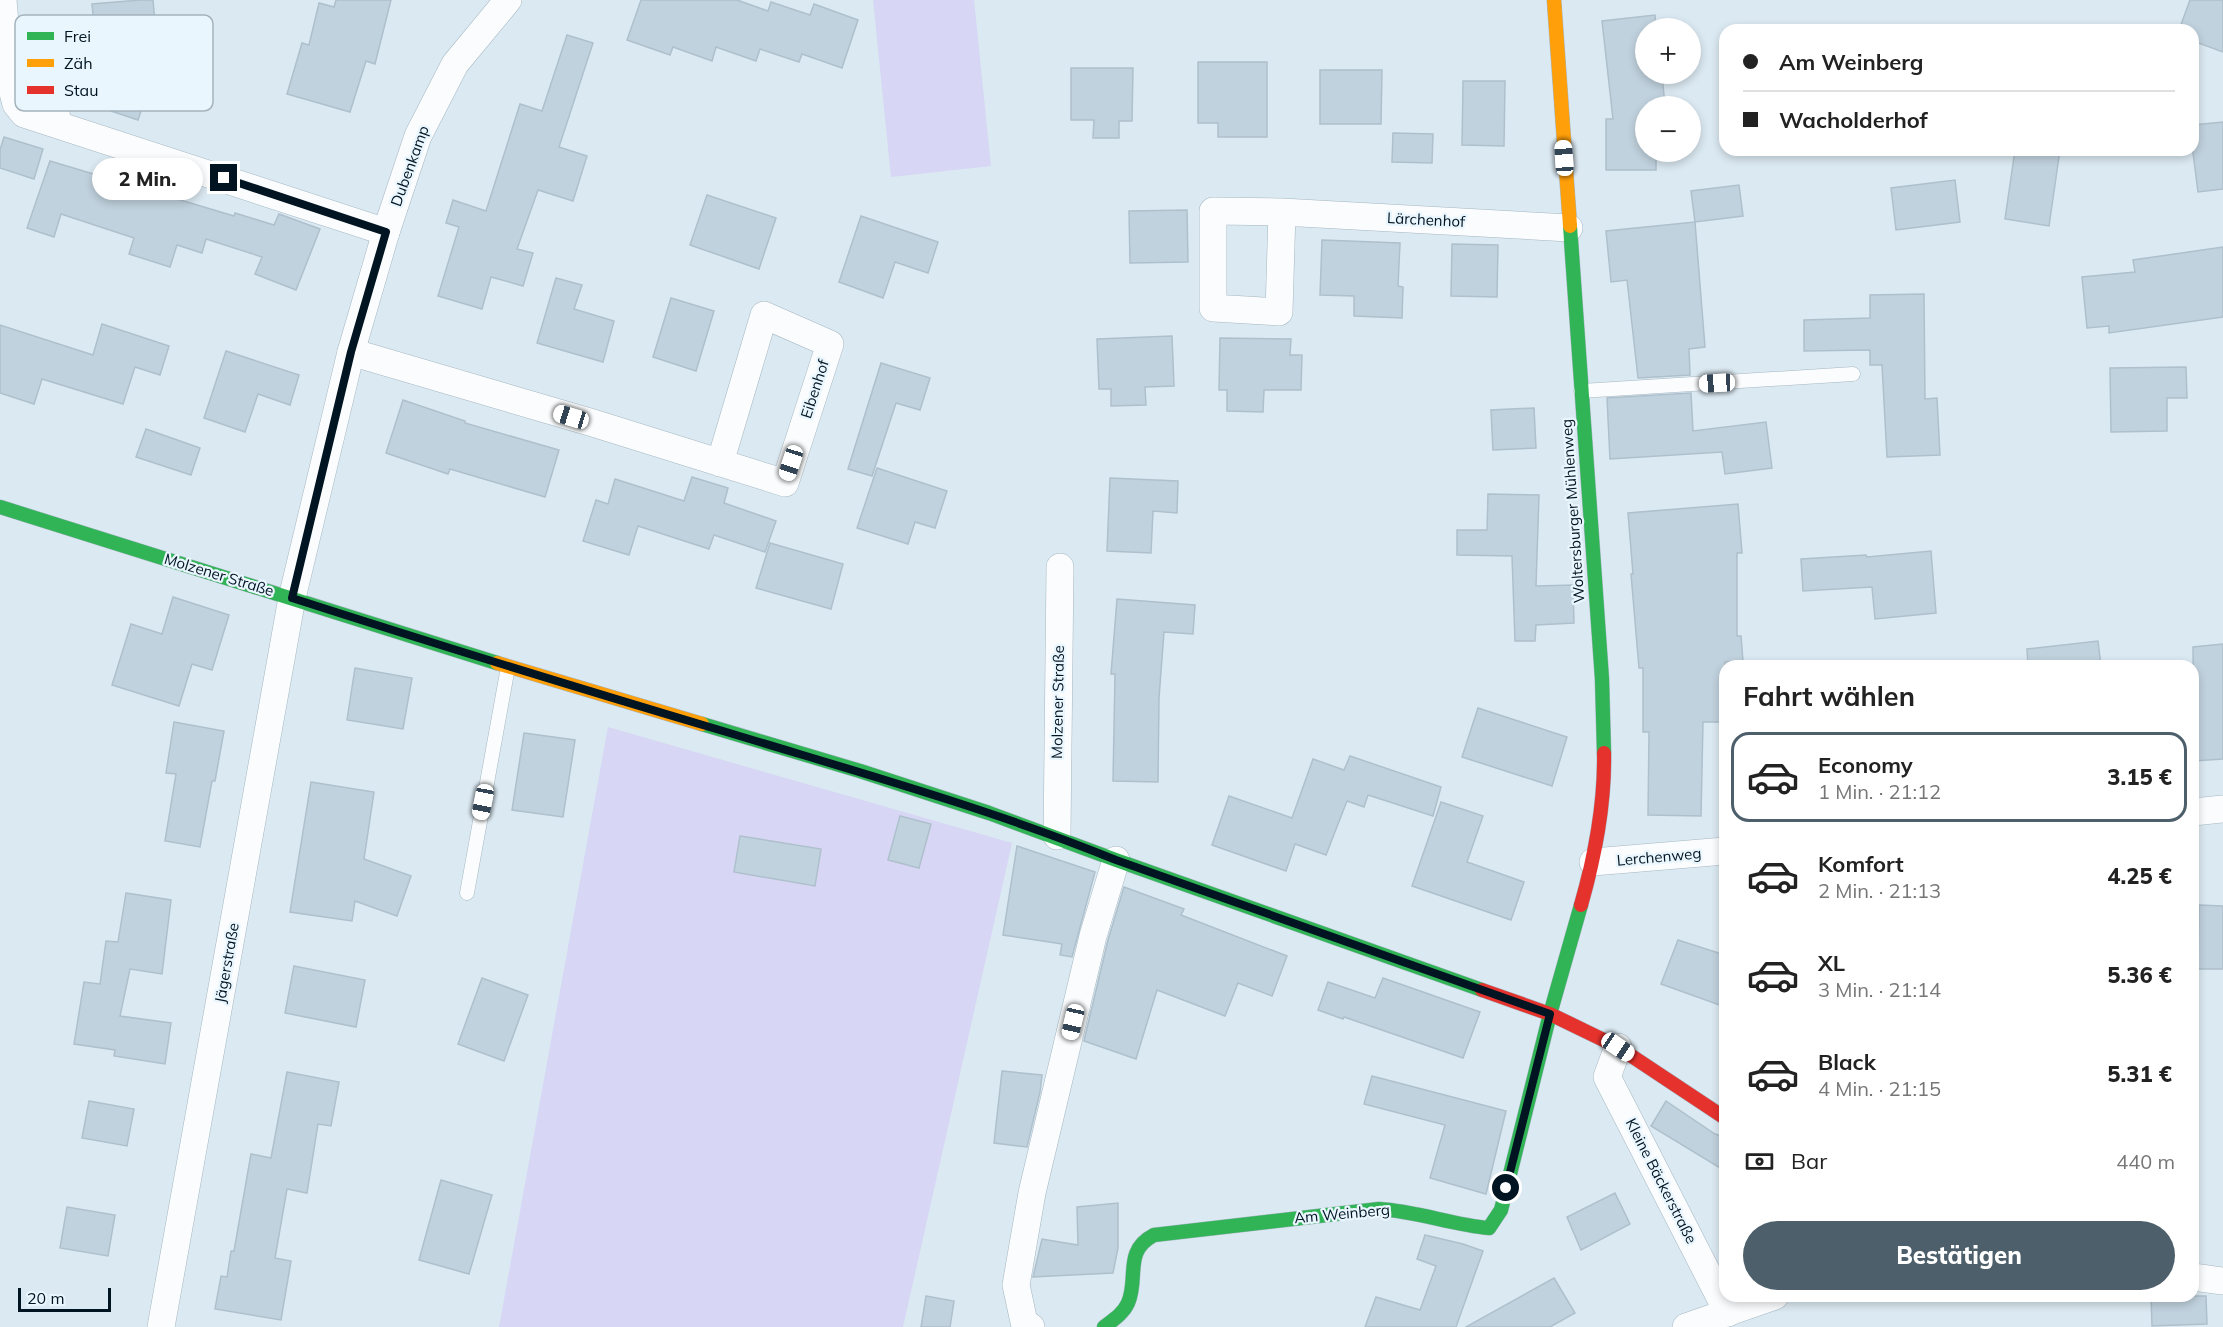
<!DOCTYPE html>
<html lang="de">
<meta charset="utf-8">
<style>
body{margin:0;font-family:Mulish,sans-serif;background:#f2f2f2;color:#222;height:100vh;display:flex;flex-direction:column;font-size:22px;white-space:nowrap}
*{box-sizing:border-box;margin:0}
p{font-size:20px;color:#767676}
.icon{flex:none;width:33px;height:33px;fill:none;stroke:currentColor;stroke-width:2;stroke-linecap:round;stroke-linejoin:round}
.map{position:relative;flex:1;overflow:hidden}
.details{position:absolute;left:1719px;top:660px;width:480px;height:642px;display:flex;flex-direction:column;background:#fff;border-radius:18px;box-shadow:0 3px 9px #0003}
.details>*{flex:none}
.top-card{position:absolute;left:1719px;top:24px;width:480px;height:132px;border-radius:18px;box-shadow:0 3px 9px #0003;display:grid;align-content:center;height:132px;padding:0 24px;background:#fff}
.tools{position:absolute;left:1635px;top:18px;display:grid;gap:12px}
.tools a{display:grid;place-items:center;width:66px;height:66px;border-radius:50%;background:#fff;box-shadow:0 3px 9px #0003;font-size:30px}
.scale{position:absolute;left:18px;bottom:15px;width:93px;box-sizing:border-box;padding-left:6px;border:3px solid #001422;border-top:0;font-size:16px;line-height:21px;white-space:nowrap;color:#001422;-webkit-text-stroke:4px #eaf6fe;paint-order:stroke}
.end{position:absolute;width:27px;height:27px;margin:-14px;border:8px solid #001422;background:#fff;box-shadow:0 0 0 3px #fff}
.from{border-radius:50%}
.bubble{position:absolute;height:42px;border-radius:21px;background:#fff;box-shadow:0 3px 9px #0003;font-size:20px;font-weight:800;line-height:42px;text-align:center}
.car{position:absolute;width:18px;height:36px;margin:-18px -9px;border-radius:8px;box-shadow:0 0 4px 2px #0007;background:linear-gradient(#fff 24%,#345 0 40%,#fff 0 76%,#345 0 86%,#fff 0)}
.top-card b{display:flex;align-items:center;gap:21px;height:57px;font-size:22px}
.top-card b+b{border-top:2px solid #e0e0e0}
.top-card i{width:15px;height:15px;background:#222}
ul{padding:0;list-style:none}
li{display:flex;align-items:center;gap:18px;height:90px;margin:0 12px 9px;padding:0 12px;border:3px solid transparent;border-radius:18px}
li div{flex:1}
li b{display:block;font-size:22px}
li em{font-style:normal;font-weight:800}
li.selected{border-color:#4d5f6b}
li>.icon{width:54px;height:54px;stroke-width:1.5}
h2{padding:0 24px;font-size:27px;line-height:72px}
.pay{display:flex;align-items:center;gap:15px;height:66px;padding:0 24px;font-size:22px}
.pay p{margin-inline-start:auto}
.cta{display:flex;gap:12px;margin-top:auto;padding:12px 24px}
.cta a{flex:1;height:69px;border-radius:36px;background:#4d5f6b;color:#fff;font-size:24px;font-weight:800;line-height:69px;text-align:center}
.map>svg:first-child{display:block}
.green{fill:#d7d6f4}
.building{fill:#c0d2de;stroke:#aec0cc;stroke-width:1.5}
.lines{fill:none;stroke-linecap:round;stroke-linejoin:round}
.lane-casing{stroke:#a5b7c2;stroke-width:15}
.street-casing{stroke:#a5b7c2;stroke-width:28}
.fast-casing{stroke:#a5b7c2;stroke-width:15}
.slow-casing{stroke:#a5b7c2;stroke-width:15}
.jam-casing{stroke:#a5b7c2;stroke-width:15}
.lane{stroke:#fafcfd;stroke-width:14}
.street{stroke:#fafcfd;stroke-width:27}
.fast{stroke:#30b455;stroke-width:14}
.slow{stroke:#ff9f0a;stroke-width:14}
.jam{stroke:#e5322d;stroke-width:14}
.route{stroke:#001422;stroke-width:8}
.labels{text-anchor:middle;stroke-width:4.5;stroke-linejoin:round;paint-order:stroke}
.street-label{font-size:15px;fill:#001422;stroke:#eaf6fe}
.key{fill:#eaf6fe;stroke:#a4b2bc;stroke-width:1.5}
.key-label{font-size:16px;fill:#001422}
</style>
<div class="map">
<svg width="2223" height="1327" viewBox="0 0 2223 1327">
<rect width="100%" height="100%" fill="#dbe9f2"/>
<g class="green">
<path d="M 873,0 L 974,0 L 991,166 L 891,177 Z"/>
<path d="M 608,727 L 1012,843 L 903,1327 L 499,1327 Z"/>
</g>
<g class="building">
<path d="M 140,0 L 153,0 L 159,69 L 155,70 L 138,120 L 108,110 L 121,73 L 99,75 L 92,4 Z"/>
<path d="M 336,0 L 391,0 L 375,64 L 366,61 L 350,112 L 287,94 L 302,43 L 309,45 L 319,3 L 334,7 Z"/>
<path d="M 641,0 L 737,0 L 768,11 L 771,2 L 810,15 L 814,4 L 858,20 L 842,68 L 802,54 L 799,62 L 760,49 L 756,61 L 716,47 L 712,61 L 673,47 L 670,55 L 627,40 Z"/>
<path d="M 2190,0 L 2223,0 L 2223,52 L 2193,41 L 2193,30 L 2179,30 Z"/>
<path d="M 1655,15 L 1656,28 L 1646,28 L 1646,74 L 1662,74 L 1665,106 L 1646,106 L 1646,152 L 1656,152 L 1656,170 L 1606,170 L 1606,119 L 1613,119 L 1602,21 Z"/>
<path d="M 567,35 L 593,43 L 559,147 L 587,156 L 573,201 L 538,190 L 517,249 L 533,253 L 523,286 L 491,277 L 482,309 L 438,296 L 459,227 L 446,223 L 453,200 L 486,211 L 520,104 L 542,111 Z"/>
<path d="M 1198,62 L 1267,62 L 1267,137 L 1218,137 L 1218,123 L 1198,123 Z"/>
<path d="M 1071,68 L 1133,68 L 1132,121 L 1119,121 L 1119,138 L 1093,138 L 1094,120 L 1071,120 Z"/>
<path d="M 1320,70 L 1382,70 L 1381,124 L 1320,124 Z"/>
<path d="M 1463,81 L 1505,81 L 1504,146 L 1462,145 Z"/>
<path d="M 2223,122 L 2223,189 L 2198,192 L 2193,153 L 2193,125 Z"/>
<path d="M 1393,133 L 1433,134 L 1432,163 L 1392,162 Z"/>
<path d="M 4,137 L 43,149 L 34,179 L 0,168 L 0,150 Z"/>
<path d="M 2015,150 L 2060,150 L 2049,226 L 2005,219 Z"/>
<path d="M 50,161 L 234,216 L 235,213 L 274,225 L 279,214 L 320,229 L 296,290 L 255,274 L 262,257 L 206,239 L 202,253 L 177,245 L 170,267 L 129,254 L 134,238 L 61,214 L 54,237 L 27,228 Z"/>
<path d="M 1955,180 L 1960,222 L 1896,230 L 1891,188 Z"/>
<path d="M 1739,185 L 1743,216 L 1695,222 L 1691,191 Z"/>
<path d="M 707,195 L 776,218 L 759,269 L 690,245 Z"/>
<path d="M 1187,210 L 1188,262 L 1130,263 L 1129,211 Z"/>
<path d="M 861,216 L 938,242 L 928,273 L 895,262 L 883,298 L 839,282 Z"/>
<path d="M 1695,222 L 1705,347 L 1689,349 L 1690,375 L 1638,378 L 1627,280 L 1611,282 L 1606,231 Z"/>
<path d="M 1322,240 L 1400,243 L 1398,286 L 1403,287 L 1402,318 L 1354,316 L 1354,296 L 1320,295 Z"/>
<path d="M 1452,244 L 1498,245 L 1497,297 L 1451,296 Z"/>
<path d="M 2223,247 L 2223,317 L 2109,333 L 2109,326 L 2087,328 L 2082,277 L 2135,272 L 2133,260 Z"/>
<path d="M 556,278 L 582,285 L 574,309 L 614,321 L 603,362 L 537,343 Z"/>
<path d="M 1924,294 L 1925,399 L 1937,398 L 1940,455 L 1887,457 L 1882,365 L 1870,365 L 1870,350 L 1804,351 L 1804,320 L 1870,318 L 1870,295 Z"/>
<path d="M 671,298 L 714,311 L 696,371 L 653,357 Z"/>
<path d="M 102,324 L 169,346 L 160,375 L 135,367 L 123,404 L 42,379 L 34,404 L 0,393 L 0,325 L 93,355 Z"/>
<path d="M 1172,336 L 1174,386 L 1145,387 L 1146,405 L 1111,406 L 1111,389 L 1099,389 L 1097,339 Z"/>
<path d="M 1220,338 L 1291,339 L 1290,355 L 1302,355 L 1301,390 L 1264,390 L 1263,412 L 1227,411 L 1227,390 L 1219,390 Z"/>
<path d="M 226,351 L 299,375 L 290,405 L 258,394 L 245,432 L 204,418 Z"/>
<path d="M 881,363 L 930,378 L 920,410 L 896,403 L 872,476 L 848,469 Z"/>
<path d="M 2186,367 L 2187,398 L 2167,398 L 2167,431 L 2111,432 L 2110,368 Z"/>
<path d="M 1691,393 L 1693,431 L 1766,422 L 1772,468 L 1725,474 L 1722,452 L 1610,459 L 1607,398 Z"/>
<path d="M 403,400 L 465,421 L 465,423 L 559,450 L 545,497 L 450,469 L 448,474 L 386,453 Z"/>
<path d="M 1534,408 L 1536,448 L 1493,450 L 1491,410 Z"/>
<path d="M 146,429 L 200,448 L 191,475 L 136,457 Z"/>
<path d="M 877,468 L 947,491 L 935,528 L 915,522 L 908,544 L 857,528 Z"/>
<path d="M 692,477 L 728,488 L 724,503 L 776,521 L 765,552 L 714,535 L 709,549 L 638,526 L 629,555 L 583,541 L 596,500 L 608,504 L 615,479 L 684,501 Z"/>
<path d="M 1110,478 L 1178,481 L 1177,513 L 1153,511 L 1151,553 L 1107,551 Z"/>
<path d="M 1488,494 L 1539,495 L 1536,586 L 1573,585 L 1574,623 L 1536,625 L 1535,641 L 1515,641 L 1512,556 L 1457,555 L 1457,530 L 1487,530 Z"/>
<path d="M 1738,504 L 1742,553 L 1737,553 L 1737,636 L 1741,636 L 1743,661 L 1725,662 L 1725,722 L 1703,722 L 1701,816 L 1648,815 L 1649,732 L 1643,732 L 1643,668 L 1639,668 L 1631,574 L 1633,574 L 1628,513 Z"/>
<path d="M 770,543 L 843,564 L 831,609 L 756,588 Z"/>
<path d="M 1931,551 L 1936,613 L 1875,619 L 1872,587 L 1803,591 L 1801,559 L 1866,555 L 1867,557 Z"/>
<path d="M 173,597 L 229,615 L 212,670 L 192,664 L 179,706 L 112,685 L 131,624 L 162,634 Z"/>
<path d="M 1117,599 L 1195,605 L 1193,634 L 1164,632 L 1159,698 L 1158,782 L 1113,781 L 1115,674 L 1111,674 Z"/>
<path d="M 2098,641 L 2101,666 L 2028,666 L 2027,649 Z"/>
<path d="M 2223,644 L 2223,759 L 2194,761 L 2193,647 Z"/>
<path d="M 355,668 L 412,678 L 403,729 L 347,720 Z"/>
<path d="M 1478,708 L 1567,737 L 1552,786 L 1462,757 Z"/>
<path d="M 174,722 L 224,731 L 215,781 L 212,781 L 200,847 L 165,841 L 176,774 L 166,773 Z"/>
<path d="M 524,733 L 575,740 L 563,817 L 512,810 Z"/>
<path d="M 1350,756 L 1441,787 L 1433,816 L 1368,795 L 1364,807 L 1347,801 L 1326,855 L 1295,844 L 1286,871 L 1212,845 L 1229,796 L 1292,818 L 1313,759 L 1344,770 Z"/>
<path d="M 311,782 L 374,792 L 364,859 L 411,876 L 397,916 L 355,901 L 352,921 L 290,912 Z"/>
<path d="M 1441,802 L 1483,816 L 1467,862 L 1524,882 L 1511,920 L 1412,886 Z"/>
<path d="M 900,816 L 931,824 L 919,868 L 888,860 Z"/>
<path d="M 740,836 L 821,849 L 815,886 L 734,872 Z"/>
<path d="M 1017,846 L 1095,872 L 1072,957 L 1060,955 L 1062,944 L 1003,935 Z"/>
<path d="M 1124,887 L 1184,909 L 1181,915 L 1287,956 L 1272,996 L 1238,983 L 1225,1016 L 1157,990 L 1136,1059 L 1084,1041 L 1108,940 Z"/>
<path d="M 126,893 L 171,900 L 162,974 L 130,969 L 120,1016 L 171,1023 L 165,1064 L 114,1056 L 115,1050 L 74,1044 L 84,982 L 100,984 L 106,941 L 118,942 Z"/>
<path d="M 2199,905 L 2223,906 L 2223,969 L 2198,969 Z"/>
<path d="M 1678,940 L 1725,955 L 1725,1007 L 1661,984 Z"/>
<path d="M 294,966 L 365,980 L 356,1027 L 285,1013 Z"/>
<path d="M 482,978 L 528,995 L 504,1061 L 458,1044 Z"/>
<path d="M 1383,978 L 1480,1012 L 1463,1058 L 1344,1017 L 1343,1019 L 1318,1010 L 1328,982 L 1375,998 Z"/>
<path d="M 1002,1071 L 1042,1075 L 1040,1092 L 1027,1147 L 994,1143 Z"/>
<path d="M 287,1072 L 339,1082 L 331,1126 L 318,1124 L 307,1193 L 287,1189 L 275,1258 L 291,1261 L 281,1320 L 215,1309 L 221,1276 L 227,1277 L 231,1251 L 234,1251 L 251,1154 L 271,1158 Z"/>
<path d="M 1372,1076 L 1506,1111 L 1486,1194 L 1430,1178 L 1445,1125 L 1364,1104 Z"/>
<path d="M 89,1101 L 134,1109 L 127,1146 L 82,1138 Z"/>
<path d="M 1666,1101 L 1715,1134 L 1725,1137 L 1725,1171 L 1651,1126 Z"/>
<path d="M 441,1180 L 492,1195 L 469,1274 L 419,1260 Z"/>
<path d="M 1615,1193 L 1630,1224 L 1581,1250 L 1567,1217 Z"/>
<path d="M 1118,1203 L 1118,1248 L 1113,1273 L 1033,1277 L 1042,1239 L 1078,1245 L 1077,1207 Z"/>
<path d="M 67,1207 L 115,1215 L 108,1256 L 60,1248 Z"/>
<path d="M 1425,1235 L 1463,1244 L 1483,1251 L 1456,1327 L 1365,1327 L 1376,1297 L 1420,1310 L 1436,1266 L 1417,1259 Z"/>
<path d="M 1554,1278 L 1575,1313 L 1550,1327 L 1466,1327 Z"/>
<path d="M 926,1296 L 954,1301 L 950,1327 L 921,1327 Z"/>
<path d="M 2151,1296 L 2206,1296 L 2207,1324 L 2152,1326 Z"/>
</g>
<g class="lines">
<defs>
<g id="lane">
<path d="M 1581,391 L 1853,374"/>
<path d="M 467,893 L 508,667"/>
</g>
<g id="street">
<path d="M 3,0 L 10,81 L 16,104 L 24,114 L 386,232"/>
<path d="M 6,39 L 44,50 L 58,124"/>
<path d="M 1282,212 L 1279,312 L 1213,308 L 1213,211 L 1282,212 L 1569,228"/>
<path d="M 351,352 L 593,423 L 785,483 L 830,344 L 764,315 L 720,463"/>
<path d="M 2193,812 L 2223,809"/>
<path d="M 1057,836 L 1060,567"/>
<path d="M 1593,862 L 1725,851"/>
<path d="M 1618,1047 L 1607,1077 L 1728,1313"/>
<path d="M 2193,1277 L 2223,1281"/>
<path d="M 161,1327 L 292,598 L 351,352 L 386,232 L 418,136 L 455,64 L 508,0"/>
<path d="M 1031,1327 L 1024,1322 L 1016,1285 L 1032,1193 L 1093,936 L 1116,860"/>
<path d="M 1686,1327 L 1775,1296"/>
</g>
<g id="fast">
<path d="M 1570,226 L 1602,679 L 1604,753"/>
<path d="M 0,507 L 497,663"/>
<path d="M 702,724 L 860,771 L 989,813 L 1116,860 L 1482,990"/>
<path d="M 1104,1327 C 1113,1320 1123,1314 1128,1303 C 1139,1278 1123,1251 1154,1235 L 1379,1209 C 1417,1211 1452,1225 1489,1228 L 1501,1210 L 1550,1014 L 1581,905"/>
</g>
<g id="slow">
<path d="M 1554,0 L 1570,226"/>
<path d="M 497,663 L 702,724"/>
</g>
<g id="jam">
<path d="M 1581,905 C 1595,856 1605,804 1604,753"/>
<path d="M 1482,990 L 1550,1014 L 1618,1047 L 1725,1118"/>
</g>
</defs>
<use href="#lane" class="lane-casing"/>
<use href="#street" class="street-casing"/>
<use href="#fast" class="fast-casing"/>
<use href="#slow" class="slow-casing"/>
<use href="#jam" class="jam-casing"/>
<use href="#lane" class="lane"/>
<use href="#street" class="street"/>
<use href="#fast" class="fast"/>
<use href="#slow" class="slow"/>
<use href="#jam" class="jam"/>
</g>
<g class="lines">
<path class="route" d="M 224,178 L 386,232 L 351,352 L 292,598 C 438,645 585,690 733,734 C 861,773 991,809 1116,860 L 1550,1014 L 1506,1188"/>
</g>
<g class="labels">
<g class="street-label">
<text transform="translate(410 166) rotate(-70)" y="5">Dubenkamp</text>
<text transform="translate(1426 220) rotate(3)" y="5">Lärchenhof</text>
<text transform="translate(815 389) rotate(-72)" y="5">Eibenhof</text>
<text transform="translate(1573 511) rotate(-94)" y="5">Woltersburger Mühlenweg</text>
<text transform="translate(219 575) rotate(17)" y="5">Molzener Straße</text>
<text transform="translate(1058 702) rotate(-89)" y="5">Molzener Straße</text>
<text transform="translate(1659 857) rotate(-5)" y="5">Lerchenweg</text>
<text transform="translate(227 963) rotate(-80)" y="5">Jägerstraße</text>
<text transform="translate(1661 1181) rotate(63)" y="5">Kleine Bäckerstraße</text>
<text transform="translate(1342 1214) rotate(-5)" y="5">Am Weinberg</text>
</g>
</g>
<rect x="15" y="15" width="198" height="96" rx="9" class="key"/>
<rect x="27" y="32" width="27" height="8" fill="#30b455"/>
<rect x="27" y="59" width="27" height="8" fill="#ff9f0a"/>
<rect x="27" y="86" width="27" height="8" fill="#e5322d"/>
<g class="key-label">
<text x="64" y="42">Frei</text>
<text x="64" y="69">Zäh</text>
<text x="64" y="96">Stau</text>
</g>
</svg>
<div class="tools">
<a>+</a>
<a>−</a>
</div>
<div class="scale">20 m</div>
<i class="end from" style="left:1506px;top:1188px"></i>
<i class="end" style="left:224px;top:178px"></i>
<div class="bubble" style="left:92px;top:158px;width:111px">2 Min.</div>
<i class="car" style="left:1564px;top:158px;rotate:356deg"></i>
<i class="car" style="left:1717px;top:383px;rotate:267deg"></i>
<i class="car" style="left:571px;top:417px;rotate:287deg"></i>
<i class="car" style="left:791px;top:463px;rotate:198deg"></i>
<i class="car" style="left:483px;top:802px;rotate:191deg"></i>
<i class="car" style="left:1073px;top:1022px;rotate:193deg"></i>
<i class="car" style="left:1618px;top:1047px;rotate:124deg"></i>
<div class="top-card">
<b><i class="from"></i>Am Weinberg</b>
<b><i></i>Wacholderhof</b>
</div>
<section class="details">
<h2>Fahrt wählen</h2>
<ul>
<li class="selected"><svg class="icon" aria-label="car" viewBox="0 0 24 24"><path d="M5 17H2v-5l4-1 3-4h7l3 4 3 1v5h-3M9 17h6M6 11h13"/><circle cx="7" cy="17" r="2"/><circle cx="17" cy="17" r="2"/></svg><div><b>Economy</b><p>1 Min. · 21:12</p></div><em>3.15 €</em></li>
<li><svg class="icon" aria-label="car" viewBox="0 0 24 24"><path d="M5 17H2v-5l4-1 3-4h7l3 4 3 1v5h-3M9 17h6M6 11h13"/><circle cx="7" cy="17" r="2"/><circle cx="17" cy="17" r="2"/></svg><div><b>Komfort</b><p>2 Min. · 21:13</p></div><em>4.25 €</em></li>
<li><svg class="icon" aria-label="car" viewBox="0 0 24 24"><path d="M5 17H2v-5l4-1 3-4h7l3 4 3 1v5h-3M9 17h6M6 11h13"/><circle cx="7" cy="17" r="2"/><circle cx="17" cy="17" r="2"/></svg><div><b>XL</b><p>3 Min. · 21:14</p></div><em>5.36 €</em></li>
<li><svg class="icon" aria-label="car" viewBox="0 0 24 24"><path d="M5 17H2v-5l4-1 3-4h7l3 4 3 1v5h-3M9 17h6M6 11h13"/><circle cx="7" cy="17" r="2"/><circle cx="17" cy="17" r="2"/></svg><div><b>Black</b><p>4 Min. · 21:15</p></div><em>5.31 €</em></li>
</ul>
<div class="pay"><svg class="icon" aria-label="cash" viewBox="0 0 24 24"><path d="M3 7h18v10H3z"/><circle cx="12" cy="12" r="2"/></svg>Bar<p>440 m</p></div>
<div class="cta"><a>Bestätigen</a></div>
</section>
</div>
